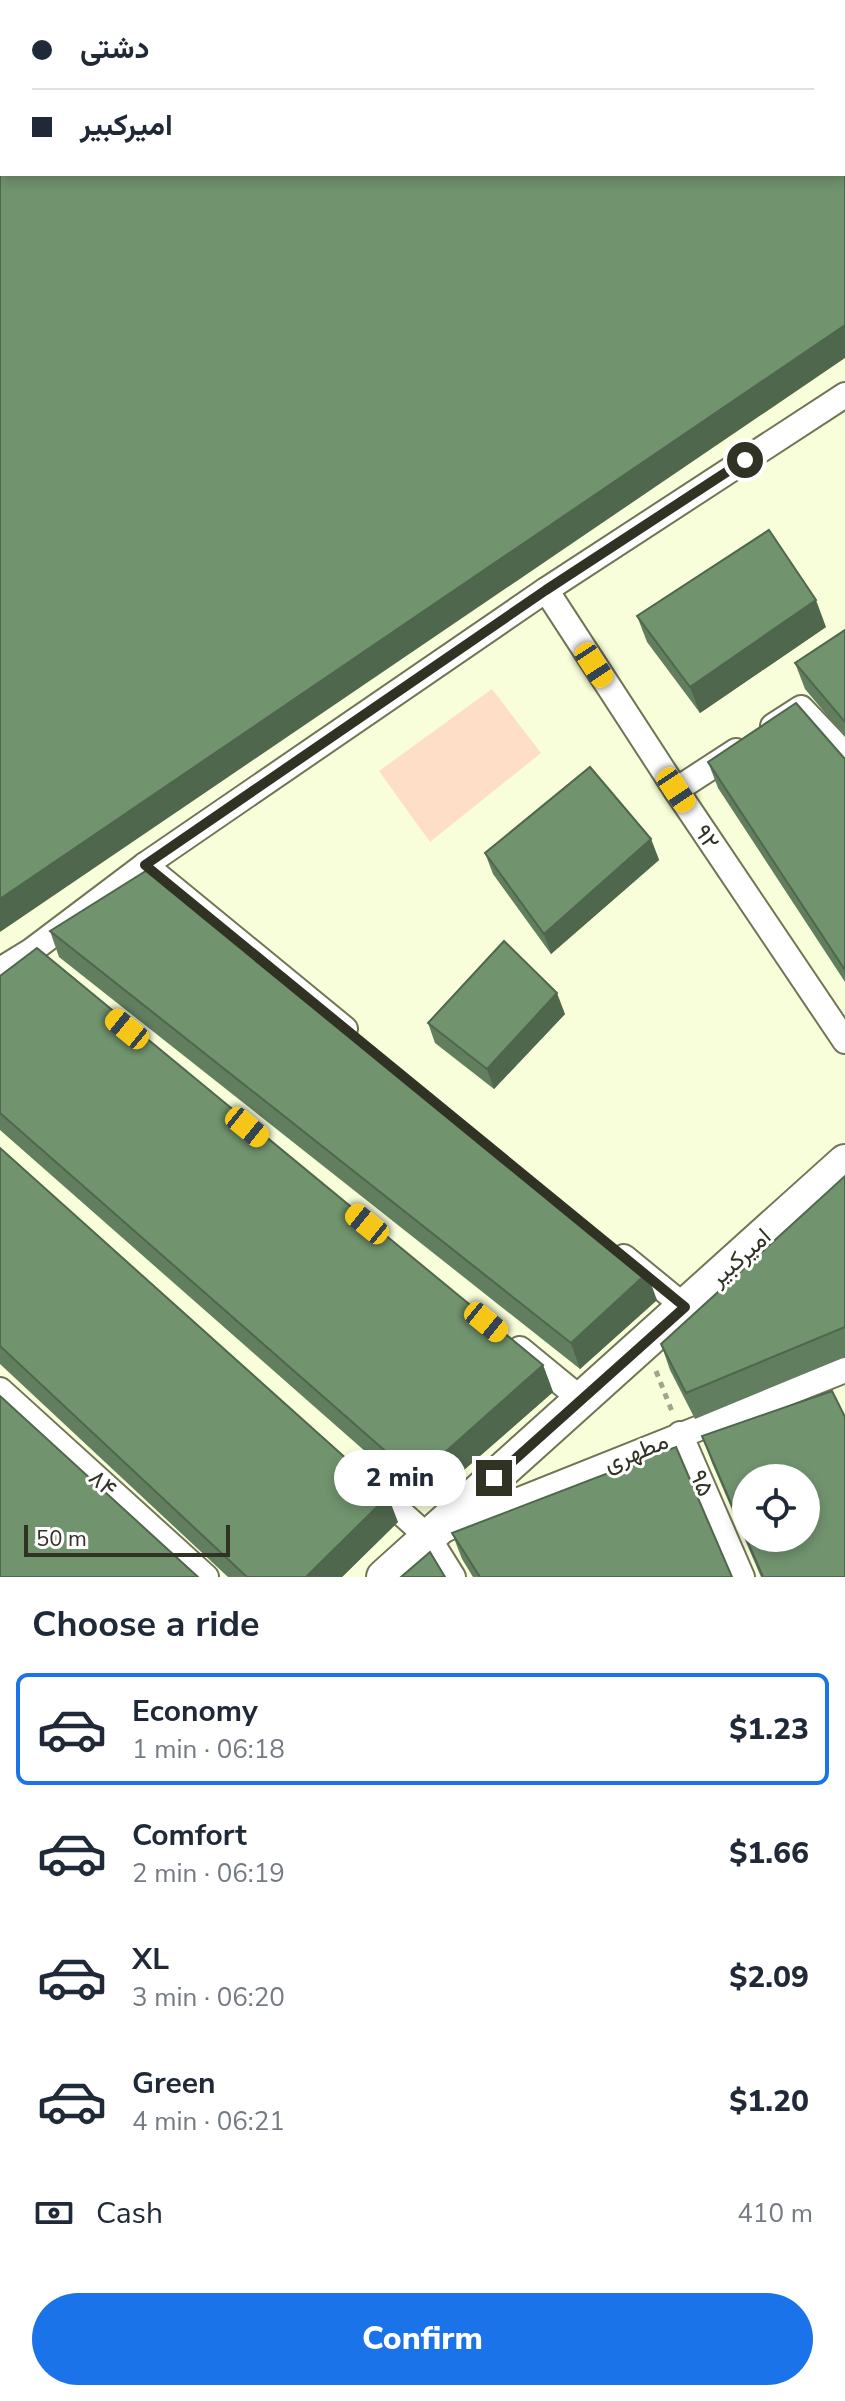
<!DOCTYPE html>
<meta charset="utf-8">
<style>
body{margin:0;font-family:"Nunito Sans",Vazirmatn,sans-serif;background:#f6f6f7;color:#1f2937;height:100vh;display:flex;flex-direction:column;font-size:30px;white-space:nowrap}
*{box-sizing:border-box;margin:0}
p{font-size:26px;color:#747a83}
.icon{flex:none;width:44px;height:44px;fill:none;stroke:currentColor;stroke-width:2;stroke-linecap:round;stroke-linejoin:round}
.map{position:relative;height:1577px;overflow:hidden}
.panel{display:flex;flex-direction:column;background:#fff;flex:1}
.panel>*{flex:none}
.guide{position:absolute;left:0px;top:0px;width:846px;height:176px;box-shadow:0 4px 12px #0003;display:grid;align-content:center;height:176px;padding:0 32px;background:#fff}
.controls{position:absolute;left:732px;top:1464px;display:grid;gap:16px}
.controls a{display:grid;place-items:center;width:88px;height:88px;border-radius:50%;background:#fff;box-shadow:0 4px 12px #0003;font-size:40px}
.scale{position:absolute;left:24px;bottom:20px;width:206px;box-sizing:border-box;padding-left:8px;border:4px solid #303224;border-top:0;font-size:22px;line-height:28px;white-space:nowrap;color:#303224;-webkit-text-stroke:6px #fff;paint-order:stroke}
.end{position:absolute;width:36px;height:36px;margin:-18px;border:10px solid #303224;background:#fff;box-shadow:0 0 0 4px #fff}
.from{border-radius:50%}
.bubble{position:absolute;height:56px;border-radius:28px;background:#fff;box-shadow:0 4px 12px #0003;font-size:26px;font-weight:800;line-height:56px;text-align:center}
.car{position:absolute;width:24px;height:48px;margin:-24px -12px;border-radius:10px;box-shadow:0 0 6px 2px #0007;background:linear-gradient(#f5c518 24%,#345 0 40%,#f5c518 0 76%,#345 0 86%,#f5c518 0)}
.guide b{display:flex;align-items:center;gap:28px;height:76px;font-size:30px}
.guide b+b{border-top:2px solid #e0e1e3}
.guide i{width:20px;height:20px;background:#1f2937}
ul{padding:0;list-style:none}
li{display:flex;align-items:center;gap:24px;height:112px;margin:0 16px 12px;padding:0 16px;border:4px solid transparent;border-radius:12px}
li div{flex:1}
li b{display:block;font-size:30px}
li em{font-style:normal;font-weight:800}
li.active{border-color:#1a73e8}
li>.icon{width:72px;height:72px;stroke-width:1.5}
h2{padding:0 32px;font-size:36px;line-height:96px}
.pay{display:flex;align-items:center;gap:20px;height:88px;padding:0 32px;font-size:30px}
.pay p{margin-inline-start:auto}
.action{display:flex;gap:16px;margin-top:auto;padding:16px 32px}
.action a{flex:1;height:92px;border-radius:48px;background:#1a73e8;color:#fff;font-size:32px;font-weight:800;line-height:92px;text-align:center}
.map>svg:first-child{display:block}
.green{fill:#fedec6}
.lines{fill:none;stroke-linecap:round;stroke-linejoin:round}
.minor-casing{stroke:#707555;stroke-width:28}
.secondary-casing{stroke:#707555;stroke-width:38}
.path{stroke:#a1a58b;stroke-width:5;stroke-dasharray:6 6;stroke-linecap:butt}
.minor{stroke:#fff;stroke-width:24}
.secondary{stroke:#fff;stroke-width:34}
.wall{fill:#617e5f}
.shaded-wall{fill:#4f674d}
.building{fill:#71936e;stroke:#4f674d;stroke-width:2;fill-rule:evenodd}
.route{stroke:#303224;stroke-width:10}
.labels{text-anchor:middle;stroke-width:6;stroke-linejoin:round;paint-order:stroke}
.street-label{font-size:24px;fill:#303224;stroke:#fff}
</style>
<div class="map">
<svg width="845" height="1577" viewBox="0 0 845 1577">
<rect width="100%" height="100%" fill="#f8feda"/>
<path class="green" d="M 492,689 L 541,753 L 430,842 L 379,771 Z"/>
<g class="lines">
<defs>
<g id="minor">
<path d="M 546,590 L 676,790 L 845,1041"/>
<path d="M 773,726 L 801,708 L 845,754"/>
<path d="M 676,790 L 736,751"/>
<path d="M 145,865 L 345,1029"/>
<path d="M 0,970 L 31,951 L 145,865 L 546,590 L 845,395"/>
<path d="M 624,1257 L 685,1307"/>
<path d="M 520,1349 L 582,1400"/>
<path d="M 0,1390 L 206,1577"/>
<path d="M 680,1434 L 742,1577"/>
<path d="M 368,1483 L 428,1537 L 453,1577"/>
<path d="M 446,1529 L 845,1370"/>
</g>
<path id="secondary" d="M 384,1577 L 845,1162"/>
</defs>
<use href="#minor" class="minor-casing"/>
<use href="#secondary" class="secondary-casing"/>
<path class="path" d="M 656,1371 L 673,1414"/>
<use href="#minor" class="minor"/>
<use href="#secondary" class="secondary"/>
</g>
<g class="wall">
<path d="M 637,616 L 826,627 L 700,713 L 647,642 Z"/>
<path d="M 845,630 L 845,737 L 805,689 L 795,663 Z"/>
<path d="M 845,759 L 845,982 L 718,788 L 708,762 Z"/>
<path d="M 651,839 L 659,860 L 551,954 L 493,874 L 485,853 Z"/>
<path d="M 50,931 L 657,1300 L 580,1369 L 59,957 Z"/>
<path d="M 0,976 L 543,1365 L 553,1392 L 425,1504 L 0,1130 Z"/>
<path d="M 565,1014 L 494,1089 L 435,1043 L 428,1023 Z"/>
<path d="M 0,1148 L 398,1522 L 342,1577 L 228,1577 L 0,1364 Z"/>
<path d="M 845,1176 L 845,1357 L 695,1419 L 670,1370 L 661,1344 Z"/>
<path d="M 702,1436 L 845,1577 L 761,1577 L 712,1463 Z"/>
<path d="M 452,1533 L 732,1577 L 473,1577 L 462,1559 Z"/>
</g>
<g class="shaded-wall">
<path d="M 845,325 L 845,358 L 0,932 L 0,899 Z"/>
<path d="M 816,600 L 826,627 L 700,713 L 690,687 Z"/>
<path d="M 651,839 L 659,860 L 551,954 L 544,934 Z"/>
<path d="M 557,993 L 565,1014 L 494,1089 L 487,1069 Z"/>
<path d="M 647,1273 L 657,1300 L 580,1369 L 571,1343 Z"/>
<path d="M 543,1365 L 553,1392 L 425,1504 L 416,1478 Z"/>
<path d="M 388,1496 L 398,1522 L 342,1577 L 306,1577 Z"/>
</g>
<g class="building">
<path d="M 0,0 L 845,0 L 845,325 L 0,899 ZM 2,2 L 844,2 L 844,174 L 2,174 Z"/>
<path d="M 769,530 L 816,600 L 690,687 L 637,616 Z"/>
<path d="M 845,630 L 845,722 L 795,663 Z"/>
<path d="M 796,703 L 845,759 L 845,970 L 708,762 Z"/>
<path d="M 590,767 L 651,839 L 544,934 L 485,853 Z"/>
<path d="M 149,869 L 647,1273 L 571,1343 L 50,931 Z"/>
<path d="M 504,941 L 557,993 L 487,1069 L 428,1023 Z"/>
<path d="M 37,948 L 543,1365 L 416,1478 L 0,1113 L 0,976 Z"/>
<path d="M 0,1148 L 388,1496 L 306,1577 L 247,1577 L 0,1346 Z"/>
<path d="M 845,1176 L 845,1327 L 686,1393 L 661,1344 Z"/>
<path d="M 832,1391 L 845,1417 L 845,1577 L 763,1577 L 746,1538 L 806,1538 L 806,1478 L 746,1478 L 746,1538 L 702,1436 Z"/>
<path d="M 0,1396 L 198,1577 L 0,1577 Z"/>
<path d="M 676,1447 L 732,1577 L 480,1577 L 452,1533 Z"/>
<path d="M 430,1552 L 445,1577 L 401,1577 Z"/>
</g>
<g class="lines">
<path class="route" d="M 494,1478 L 685,1307 L 145,865 L 546,590 L 745,460"/>
</g>
<g class="labels">
<g class="street-label">
<text transform="translate(707 837) rotate(56)" y="8">۹۲</text>
<text transform="translate(740 1257) rotate(-42)" y="8">امیرکبیر</text>
<text transform="translate(636 1452) rotate(-22)" y="8">مطهری</text>
<text transform="translate(103 1483) rotate(42)" y="8">۸۴</text>
<text transform="translate(702 1483) rotate(67)" y="8">۹۵</text>
</g>
</g>
</svg>
<div class="controls">
<a><svg class="icon" aria-label="locate" viewBox="0 0 24 24"><circle cx="12" cy="12" r="6"/><path d="M12 2v4M12 18v4M2 12h4M18 12h4"/></svg></a>
</div>
<div class="scale">50 m</div>
<i class="end from" style="left:745px;top:460px"></i>
<i class="end" style="left:494px;top:1478px"></i>
<div class="bubble" style="left:334px;top:1450px;width:132px">2 min</div>
<i class="car" style="left:594px;top:665px;rotate:147deg"></i>
<i class="car" style="left:676px;top:790px;rotate:146deg"></i>
<i class="car" style="left:127px;top:1029px;rotate:309deg"></i>
<i class="car" style="left:247px;top:1127px;rotate:129deg"></i>
<i class="car" style="left:367px;top:1224px;rotate:309deg"></i>
<i class="car" style="left:486px;top:1322px;rotate:129deg"></i>
<div class="guide">
<b><i class="from"></i>دشتی</b>
<b><i></i>امیرکبیر</b>
</div>
</div>
<section class="panel">
<h2>Choose a ride</h2>
<ul>
<li class="active"><svg class="icon" aria-label="car" viewBox="0 0 24 24"><path d="M5 17H2v-5l4-1 3-4h7l3 4 3 1v5h-3M9 17h6M6 11h13"/><circle cx="7" cy="17" r="2"/><circle cx="17" cy="17" r="2"/></svg><div><b>Economy</b><p>1 min · 06:18</p></div><em>$1.23</em></li>
<li><svg class="icon" aria-label="car" viewBox="0 0 24 24"><path d="M5 17H2v-5l4-1 3-4h7l3 4 3 1v5h-3M9 17h6M6 11h13"/><circle cx="7" cy="17" r="2"/><circle cx="17" cy="17" r="2"/></svg><div><b>Comfort</b><p>2 min · 06:19</p></div><em>$1.66</em></li>
<li><svg class="icon" aria-label="car" viewBox="0 0 24 24"><path d="M5 17H2v-5l4-1 3-4h7l3 4 3 1v5h-3M9 17h6M6 11h13"/><circle cx="7" cy="17" r="2"/><circle cx="17" cy="17" r="2"/></svg><div><b>XL</b><p>3 min · 06:20</p></div><em>$2.09</em></li>
<li><svg class="icon" aria-label="car" viewBox="0 0 24 24"><path d="M5 17H2v-5l4-1 3-4h7l3 4 3 1v5h-3M9 17h6M6 11h13"/><circle cx="7" cy="17" r="2"/><circle cx="17" cy="17" r="2"/></svg><div><b>Green</b><p>4 min · 06:21</p></div><em>$1.20</em></li>
</ul>
<div class="pay"><svg class="icon" aria-label="cash" viewBox="0 0 24 24"><path d="M3 7h18v10H3z"/><circle cx="12" cy="12" r="2"/></svg>Cash<p>410 m</p></div>
<div class="action"><a>Confirm</a></div>
</section>
